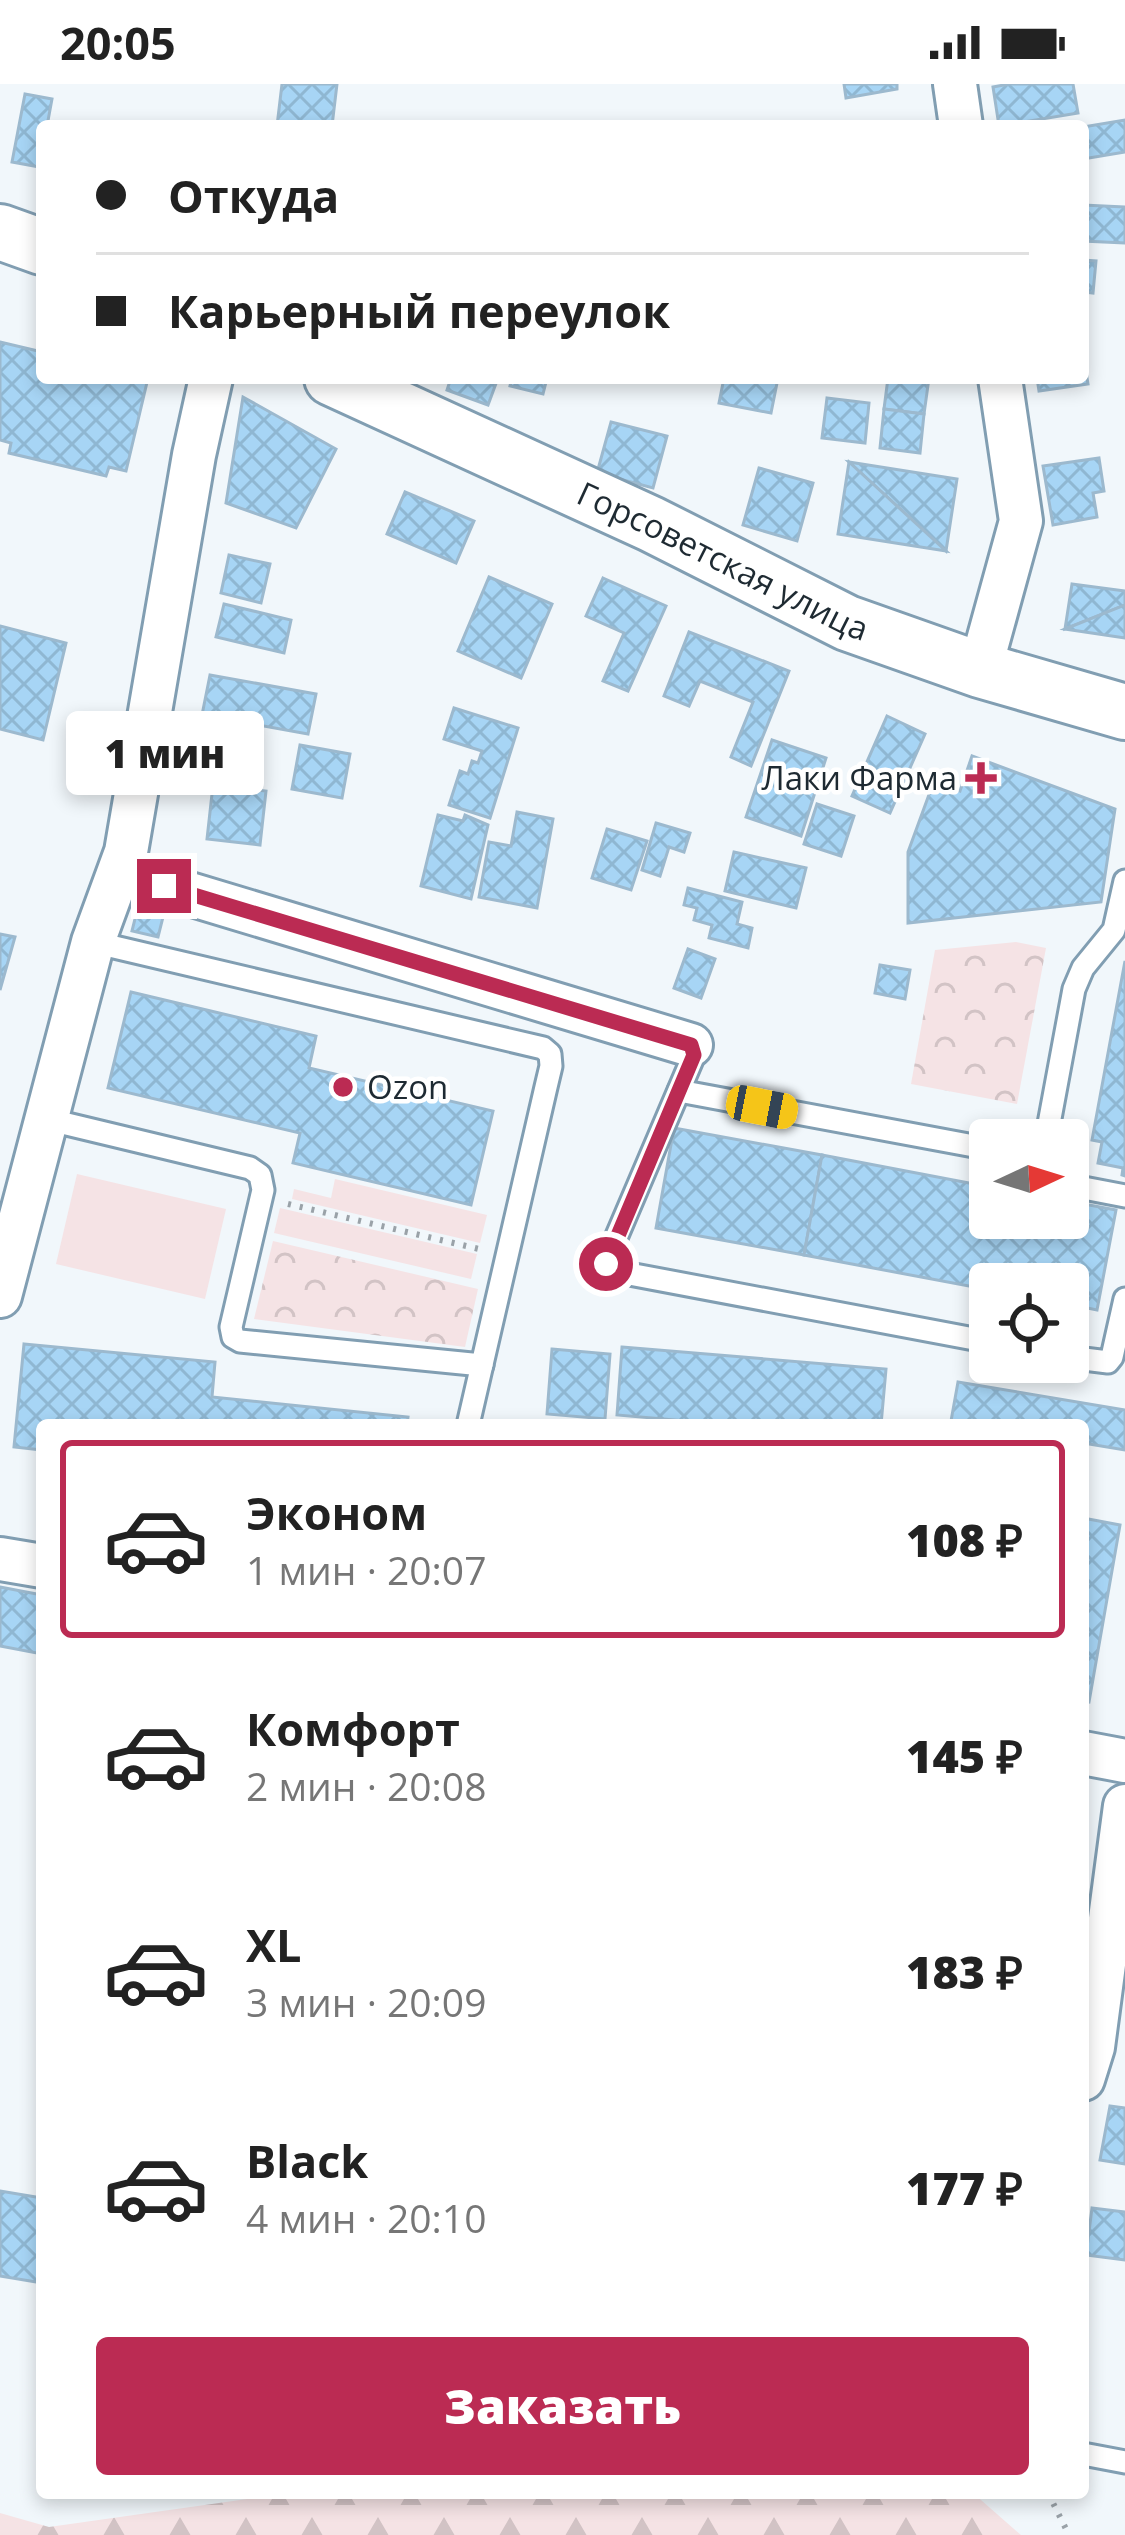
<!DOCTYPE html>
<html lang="ru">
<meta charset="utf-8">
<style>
body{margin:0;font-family:"Open Sans",sans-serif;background:#f2f2f2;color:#222;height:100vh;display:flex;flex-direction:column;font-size:45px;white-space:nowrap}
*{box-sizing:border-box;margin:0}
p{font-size:39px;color:#767676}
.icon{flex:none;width:66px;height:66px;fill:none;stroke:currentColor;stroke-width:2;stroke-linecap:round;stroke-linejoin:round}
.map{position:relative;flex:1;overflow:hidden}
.side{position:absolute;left:36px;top:1335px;width:1053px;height:1080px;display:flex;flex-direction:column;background:#fff;border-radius:12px;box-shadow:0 6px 18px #0003}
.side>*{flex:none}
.top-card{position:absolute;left:36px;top:36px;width:1053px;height:264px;border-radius:12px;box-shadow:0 6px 18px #0003;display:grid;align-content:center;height:264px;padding:0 60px;background:#fff}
.needle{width:78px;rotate:86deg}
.tools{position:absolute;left:969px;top:1035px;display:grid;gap:24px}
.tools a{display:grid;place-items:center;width:120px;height:120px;border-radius:12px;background:#fff;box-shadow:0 6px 18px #0003;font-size:60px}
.end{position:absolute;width:54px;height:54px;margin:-27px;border:15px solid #bb2b53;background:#fff;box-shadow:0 0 0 6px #fff}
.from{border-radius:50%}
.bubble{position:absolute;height:84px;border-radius:12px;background:#fff;box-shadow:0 6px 18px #0003;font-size:39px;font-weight:800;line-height:84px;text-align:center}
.car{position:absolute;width:36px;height:72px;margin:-36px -18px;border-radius:15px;box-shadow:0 0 9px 3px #0007;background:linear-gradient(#f5c518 24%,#345 0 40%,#f5c518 0 76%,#345 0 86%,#f5c518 0)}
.top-card b{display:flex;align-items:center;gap:42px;height:114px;font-size:45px}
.top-card b+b{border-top:3px solid #e0e0e0}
.top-card i{width:30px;height:30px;background:#222}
ul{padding:21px 0 0;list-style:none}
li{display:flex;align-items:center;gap:36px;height:198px;margin:0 24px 18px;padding:0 36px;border:6px solid transparent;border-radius:12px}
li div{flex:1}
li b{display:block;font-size:45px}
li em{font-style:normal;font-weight:800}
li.on{border-color:#bb2b53}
li>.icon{width:108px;height:108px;stroke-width:1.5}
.cta{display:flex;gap:24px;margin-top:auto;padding:24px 60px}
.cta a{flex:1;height:138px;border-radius:12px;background:#bb2b53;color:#fff;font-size:48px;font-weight:800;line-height:138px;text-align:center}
.status{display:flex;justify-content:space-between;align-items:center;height:84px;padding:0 60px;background:#fff;direction:ltr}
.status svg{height:33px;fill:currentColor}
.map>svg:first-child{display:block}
.grass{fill:#f5e3e5}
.forest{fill:url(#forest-firs)}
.park{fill:url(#park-crowns)}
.building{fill:url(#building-cross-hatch);stroke:#9cb9ce;stroke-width:3}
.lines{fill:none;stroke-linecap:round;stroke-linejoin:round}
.service-casing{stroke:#819eb2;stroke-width:27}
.minor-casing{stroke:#819eb2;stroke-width:48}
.tertiary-casing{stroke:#819eb2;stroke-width:60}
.path{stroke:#9aa2a8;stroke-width:6;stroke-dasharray:3 9;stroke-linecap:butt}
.service{stroke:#fff;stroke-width:21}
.minor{stroke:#fff;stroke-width:42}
.tertiary{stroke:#fff;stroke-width:54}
.route{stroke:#bb2b53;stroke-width:15}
.poi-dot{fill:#bb2b53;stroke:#fff;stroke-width:4.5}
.labels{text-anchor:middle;stroke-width:9;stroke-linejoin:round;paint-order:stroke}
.street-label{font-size:33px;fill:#1e2a32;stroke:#fff}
.poi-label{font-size:33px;fill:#1e2a32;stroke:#fff;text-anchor:end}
</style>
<div class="status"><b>20:05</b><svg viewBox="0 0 49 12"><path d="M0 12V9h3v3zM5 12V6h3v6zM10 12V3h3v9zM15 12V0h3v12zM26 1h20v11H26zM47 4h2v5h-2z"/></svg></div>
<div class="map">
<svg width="1125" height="2451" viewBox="0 0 1125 2451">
<defs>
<pattern id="forest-firs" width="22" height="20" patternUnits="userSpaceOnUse" patternTransform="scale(3)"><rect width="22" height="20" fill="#f5e3e5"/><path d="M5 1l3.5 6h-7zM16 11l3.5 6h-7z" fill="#d2c3c5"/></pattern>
<pattern id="park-crowns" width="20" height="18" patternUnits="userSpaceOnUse" patternTransform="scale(3)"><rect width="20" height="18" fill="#f5e3e5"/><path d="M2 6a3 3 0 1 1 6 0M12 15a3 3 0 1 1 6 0" fill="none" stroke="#d2c3c5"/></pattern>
<pattern id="building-cross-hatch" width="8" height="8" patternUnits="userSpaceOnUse" patternTransform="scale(3)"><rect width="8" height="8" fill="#a7d5f5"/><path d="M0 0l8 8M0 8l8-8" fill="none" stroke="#8fb7d2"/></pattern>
</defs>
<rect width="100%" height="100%" fill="#f1f7fb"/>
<g class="grass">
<path d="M 77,1090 L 226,1125 L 205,1215 L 56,1180 Z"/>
<path d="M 335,1095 L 487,1131 L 480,1159 L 292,1115 L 294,1105 L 331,1114 Z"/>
<path d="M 280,1124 L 477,1170 L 471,1195 L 274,1149 Z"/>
</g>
<path class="forest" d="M 289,2409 L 973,2409 L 1021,2451 L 0,2451 L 0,2429 L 49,2443 Z"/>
<g class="park">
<path d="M 1016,858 L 1046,864 L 1017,1020 L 911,1000 L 935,866 Z"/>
<path d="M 273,1157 L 478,1205 L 465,1263 L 254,1235 Z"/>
</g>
<g class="building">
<path d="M 282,0 L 337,0 L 332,42 L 277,42 Z"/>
<path d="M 844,0 L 897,0 L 897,5 L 846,14 Z"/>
<path d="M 1009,0 L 1073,0 L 1078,29 L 999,42 L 993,3 Z"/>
<path d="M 25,10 L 52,15 L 47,42 L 42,42 L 39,83 L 12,78 Z"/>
<path d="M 1125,36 L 1125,68 L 1083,75 L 1083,43 Z"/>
<path d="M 1083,121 L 1125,123 L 1125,159 L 1083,157 Z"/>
<path d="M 1083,176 L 1096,177 L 1093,209 L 1083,208 Z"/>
<path d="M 0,258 L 42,268 L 42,294 L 148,294 L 126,387 L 109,383 L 106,392 L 9,369 L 11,359 L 0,356 Z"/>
<path d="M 1083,269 L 1088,300 L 1039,307 L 1037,294 L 1083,294 Z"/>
<path d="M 451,294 L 498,294 L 488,321 L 447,306 Z"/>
<path d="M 512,294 L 547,294 L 543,310 L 510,302 Z"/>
<path d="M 724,294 L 778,294 L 771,329 L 719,319 Z"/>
<path d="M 888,294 L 929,294 L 924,330 L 884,325 Z"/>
<path d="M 243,313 L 336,365 L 296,444 L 226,419 Z"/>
<path d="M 827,314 L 869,319 L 865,359 L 822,354 Z"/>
<path d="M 884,325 L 924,330 L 920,369 L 880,364 Z"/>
<path d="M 611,338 L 667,352 L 653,404 L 597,389 Z"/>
<path d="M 1099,374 L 1104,407 L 1093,409 L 1097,433 L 1053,441 L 1043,382 Z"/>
<path d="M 849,378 L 957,395 L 946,467 Z"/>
<path d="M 849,378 L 946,467 L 838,450 Z"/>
<path d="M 759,384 L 813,399 L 797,457 L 743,441 Z"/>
<path d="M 405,408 L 474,437 L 456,479 L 387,450 Z"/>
<path d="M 229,471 L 270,480 L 261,519 L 221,509 Z"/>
<path d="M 489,493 L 552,520 L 521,594 L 458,567 Z"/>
<path d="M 603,494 L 666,522 L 628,607 L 603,597 L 624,549 L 586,532 Z"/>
<path d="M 1072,500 L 1125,507 L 1125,521 L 1065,545 Z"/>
<path d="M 224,520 L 291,536 L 284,569 L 216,553 Z"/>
<path d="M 1125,521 L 1125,554 L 1065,545 Z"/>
<path d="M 0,542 L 66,559 L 43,656 L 0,645 Z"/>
<path d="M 689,548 L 789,587 L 751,682 L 731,673 L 753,618 L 700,597 L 689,622 L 664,612 Z"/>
<path d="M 210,591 L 316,610 L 308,650 L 202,631 Z"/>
<path d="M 454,624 L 518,644 L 490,734 L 449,721 L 460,687 L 468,690 L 472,677 L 478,679 L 482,667 L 444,655 Z"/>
<path d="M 887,632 L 925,650 L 890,729 L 852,712 Z"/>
<path d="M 772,656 L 826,674 L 801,752 L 746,733 Z"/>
<path d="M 300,661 L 350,670 L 342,714 L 292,705 Z"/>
<path d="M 972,672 L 1115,725 L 1101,818 L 908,839 L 908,768 L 934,697 L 960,707 Z"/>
<path d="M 213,701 L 266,707 L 260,761 L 207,755 Z"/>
<path d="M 817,720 L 854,732 L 841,772 L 804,760 Z"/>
<path d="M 517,728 L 553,735 L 537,824 L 479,813 L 489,758 L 511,762 Z"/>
<path d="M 438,731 L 463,737 L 465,731 L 488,741 L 471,815 L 421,802 Z"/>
<path d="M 656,739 L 690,749 L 684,768 L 669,763 L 660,792 L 642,786 Z"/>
<path d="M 607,745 L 647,757 L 631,806 L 592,794 Z"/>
<path d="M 734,768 L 806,784 L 796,824 L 725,807 Z"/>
<path d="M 688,804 L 742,818 L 737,840 L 752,844 L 748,864 L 709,854 L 712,841 L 694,836 L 697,824 L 684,821 Z"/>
<path d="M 139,819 L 165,825 L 158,853 L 132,847 Z"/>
<path d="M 0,850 L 15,853 L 0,906 Z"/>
<path d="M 688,865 L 715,875 L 701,914 L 674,904 Z"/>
<path d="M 1125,877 L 1125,1092 L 1122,1091 L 1123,1084 L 1098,1079 L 1102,1058 L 1092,1056 Z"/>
<path d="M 880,881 L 910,886 L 905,915 L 875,909 Z"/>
<path d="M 131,908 L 316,952 L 309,984 L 493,1027 L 471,1121 L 293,1079 L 300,1049 L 108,1004 Z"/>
<path d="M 674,1044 L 822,1071 L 804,1171 L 656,1144 Z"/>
<path d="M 822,1071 L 990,1103 L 990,1134 L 1068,1134 L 1068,1117 L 1116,1126 L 1097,1226 L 1068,1220 L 1068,1200 L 990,1200 L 990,1206 L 804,1171 Z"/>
<path d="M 24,1260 L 215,1278 L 212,1313 L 408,1333 L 407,1341 L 42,1341 L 42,1366 L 14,1363 Z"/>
<path d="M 622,1263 L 886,1285 L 881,1341 L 732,1341 L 617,1331 Z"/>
<path d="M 552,1265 L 610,1270 L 605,1335 L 547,1330 Z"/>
<path d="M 958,1298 L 1125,1326 L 1125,1366 L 1083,1359 L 1083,1341 L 974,1341 L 951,1337 Z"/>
<path d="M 1083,1434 L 1120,1441 L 1089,1618 L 1083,1617 Z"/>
<path d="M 0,1503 L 42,1511 L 42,1570 L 0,1562 Z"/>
<path d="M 1110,2022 L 1125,2024 L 1125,2080 L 1100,2076 Z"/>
<path d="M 0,2107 L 42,2114 L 42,2199 L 0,2192 Z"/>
<path d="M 1092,2124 L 1125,2128 L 1125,2176 L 1086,2171 Z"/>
</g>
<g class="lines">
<defs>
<g id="service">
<path d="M 93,858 L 543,964 L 550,970 L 551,982 L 546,1003 L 468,1341"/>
<path d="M 691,961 L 694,971 L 607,1175 L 608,1186 L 990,1258"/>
<path d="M 679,1007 L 990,1065"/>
<path d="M 46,1035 L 250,1084 L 260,1091 L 263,1106 L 231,1243 L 233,1253 L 240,1257 L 482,1281"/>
<path d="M 1046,1056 L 1074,905 L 1083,884 L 1114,846 L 1125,797"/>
<path d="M 1068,1101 L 1125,1112"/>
<path d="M 1068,1273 L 1108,1278 L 1112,1273 L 1125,1215"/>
<path d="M 1083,2370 L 1125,2378"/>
</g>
<g id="minor">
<path d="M 955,0 L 961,42"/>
<path d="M 980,586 L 1021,437 L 1000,294"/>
<path d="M 120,789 L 691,961"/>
<path d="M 0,1212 L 93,858 L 126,768 L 194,371 L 211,294"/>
<path d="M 0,1475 L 42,1482"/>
<path d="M 1083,1669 L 1125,1677"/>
<path d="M 1083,1995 L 1093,1963 L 1125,1722"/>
</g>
<g id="tertiary">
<path d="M 0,148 L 42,163"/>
<path id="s1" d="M 332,294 L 651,440 L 847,539 L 980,586 L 1125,628"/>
</g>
</defs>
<use href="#service" class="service-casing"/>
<use href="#minor" class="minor-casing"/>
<use href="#tertiary" class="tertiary-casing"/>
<g class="path">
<path d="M 288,1120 L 479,1165"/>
<path d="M 1048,2409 L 1069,2451"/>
</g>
<use href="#service" class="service"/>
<use href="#minor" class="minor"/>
<use href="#tertiary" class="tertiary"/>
</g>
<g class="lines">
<path class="route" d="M 164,802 L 691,961 L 694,971 L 606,1180"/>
</g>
<g class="poi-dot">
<path d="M975 676h12v12h12v12h-12v12h-12v-12h-12v-12h12z"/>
<circle cx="343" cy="1003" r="12"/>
</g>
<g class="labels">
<g class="street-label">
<text dy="12" stroke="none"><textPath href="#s1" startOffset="432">Горсоветская улица</textPath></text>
</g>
<g class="poi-label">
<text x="957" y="706">Лаки Фарма</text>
<text x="367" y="1015" text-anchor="start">Ozon</text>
</g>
</g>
</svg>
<div class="tools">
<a><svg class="needle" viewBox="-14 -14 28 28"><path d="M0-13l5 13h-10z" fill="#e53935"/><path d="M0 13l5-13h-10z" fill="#767676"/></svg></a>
<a><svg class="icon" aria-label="locate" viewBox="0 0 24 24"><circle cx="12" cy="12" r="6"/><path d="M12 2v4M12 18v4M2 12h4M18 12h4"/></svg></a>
</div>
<i class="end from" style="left:606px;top:1180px"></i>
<i class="end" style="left:164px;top:802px"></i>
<div class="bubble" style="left:66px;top:627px;width:198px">1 мин</div>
<i class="car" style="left:762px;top:1023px;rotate:101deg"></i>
<div class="top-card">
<b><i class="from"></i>Откуда</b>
<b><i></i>Карьерный переулок</b>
</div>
<section class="side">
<ul>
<li class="on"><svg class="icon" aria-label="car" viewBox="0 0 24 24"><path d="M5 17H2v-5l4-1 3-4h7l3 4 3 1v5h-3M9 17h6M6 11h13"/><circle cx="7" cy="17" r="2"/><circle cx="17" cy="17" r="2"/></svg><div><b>Эконом</b><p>1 мин · 20:07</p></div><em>108 ₽</em></li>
<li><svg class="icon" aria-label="car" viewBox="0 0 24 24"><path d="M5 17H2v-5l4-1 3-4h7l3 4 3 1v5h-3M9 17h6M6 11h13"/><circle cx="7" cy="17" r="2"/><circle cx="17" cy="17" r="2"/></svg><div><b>Комфорт</b><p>2 мин · 20:08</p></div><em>145 ₽</em></li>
<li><svg class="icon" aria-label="car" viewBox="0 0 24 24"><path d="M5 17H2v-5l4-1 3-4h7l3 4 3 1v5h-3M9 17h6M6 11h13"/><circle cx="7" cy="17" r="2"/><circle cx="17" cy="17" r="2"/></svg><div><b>XL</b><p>3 мин · 20:09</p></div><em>183 ₽</em></li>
<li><svg class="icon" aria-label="car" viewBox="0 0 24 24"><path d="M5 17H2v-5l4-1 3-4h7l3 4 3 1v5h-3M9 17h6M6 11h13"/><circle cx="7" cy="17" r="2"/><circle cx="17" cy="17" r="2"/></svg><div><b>Black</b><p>4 мин · 20:10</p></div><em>177 ₽</em></li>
</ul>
<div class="cta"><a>Заказать</a></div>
</section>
</div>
